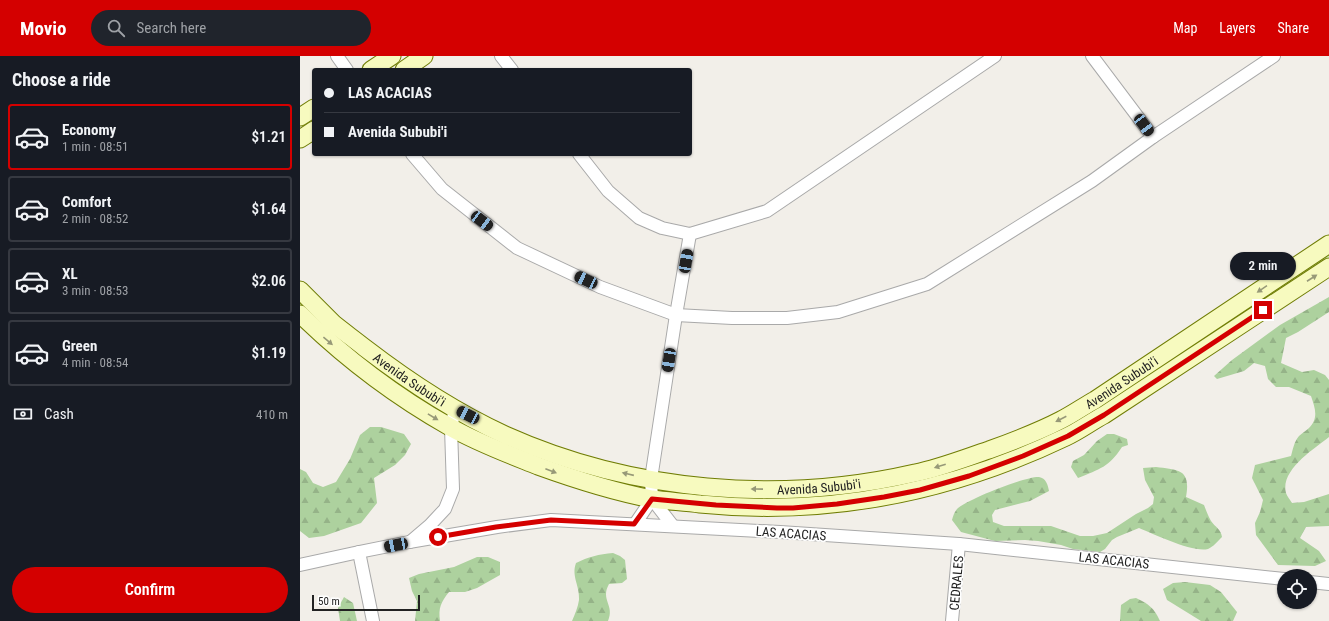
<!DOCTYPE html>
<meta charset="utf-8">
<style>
body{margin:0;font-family:"Roboto Condensed",sans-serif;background:#20242c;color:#f1f3f6;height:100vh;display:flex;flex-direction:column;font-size:15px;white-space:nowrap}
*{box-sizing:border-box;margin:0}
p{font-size:13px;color:#9ea1a6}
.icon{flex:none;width:22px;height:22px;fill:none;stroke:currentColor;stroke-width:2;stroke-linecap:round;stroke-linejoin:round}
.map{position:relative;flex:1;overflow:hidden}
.side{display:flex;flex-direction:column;background:#171b24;width:300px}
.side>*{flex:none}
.top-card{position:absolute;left:12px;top:12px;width:380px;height:88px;border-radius:4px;box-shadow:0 1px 3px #0004;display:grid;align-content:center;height:88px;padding:0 12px;background:#171b24}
.controls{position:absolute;left:977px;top:513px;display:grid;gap:8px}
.controls a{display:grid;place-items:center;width:40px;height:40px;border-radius:50%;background:#171b24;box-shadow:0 1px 3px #0004;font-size:20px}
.scale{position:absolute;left:12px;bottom:10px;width:108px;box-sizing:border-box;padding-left:4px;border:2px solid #222;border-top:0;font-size:11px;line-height:14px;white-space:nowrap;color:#222;-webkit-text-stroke:3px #fff;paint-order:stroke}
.end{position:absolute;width:18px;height:18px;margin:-9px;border:5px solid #d40000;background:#fff;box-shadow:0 0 0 2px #fff}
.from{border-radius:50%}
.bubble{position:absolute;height:28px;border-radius:14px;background:#171b24;box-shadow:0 1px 3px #0004;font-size:13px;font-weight:600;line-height:28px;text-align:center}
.car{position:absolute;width:12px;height:24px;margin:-12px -6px;border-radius:5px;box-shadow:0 0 3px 1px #0007;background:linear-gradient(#222 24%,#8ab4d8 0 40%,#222 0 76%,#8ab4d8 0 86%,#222 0)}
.top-card b{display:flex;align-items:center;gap:14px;height:38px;font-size:15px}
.top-card b+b{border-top:1px solid #363941}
.top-card i{width:10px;height:10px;background:#f1f3f6}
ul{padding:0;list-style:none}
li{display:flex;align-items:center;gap:12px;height:66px;margin:0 8px 6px;padding:0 4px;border:2px solid #363941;border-radius:4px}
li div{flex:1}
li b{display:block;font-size:15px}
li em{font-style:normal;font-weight:600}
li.active{border-color:#d40000}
li>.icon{width:36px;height:36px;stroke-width:1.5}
h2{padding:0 12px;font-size:18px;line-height:48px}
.pay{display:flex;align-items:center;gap:10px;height:44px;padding:0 12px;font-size:15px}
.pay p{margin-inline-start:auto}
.primary-button{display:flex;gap:8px;margin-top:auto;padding:8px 12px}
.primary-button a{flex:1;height:46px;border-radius:24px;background:#d40000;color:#fff;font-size:16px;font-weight:600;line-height:46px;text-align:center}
header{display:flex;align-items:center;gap:24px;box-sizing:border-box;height:56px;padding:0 20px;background:#d40000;color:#fff}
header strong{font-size:19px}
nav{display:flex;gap:22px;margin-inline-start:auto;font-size:14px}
.search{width:280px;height:36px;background:#20242c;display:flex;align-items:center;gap:10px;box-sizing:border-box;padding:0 14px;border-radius:22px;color:#9ea1a6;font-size:15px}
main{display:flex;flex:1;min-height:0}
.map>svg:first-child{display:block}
.grass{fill:url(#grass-dots)}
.forest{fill:url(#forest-firs)}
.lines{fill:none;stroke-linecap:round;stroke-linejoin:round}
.street-casing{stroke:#a9a9a9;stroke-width:14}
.secondary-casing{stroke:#707d05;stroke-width:19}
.street{stroke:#fff;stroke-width:12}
.secondary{stroke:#f7fabf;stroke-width:17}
.oneway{fill:#979978}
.route{stroke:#d40000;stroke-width:5}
.labels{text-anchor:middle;stroke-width:3.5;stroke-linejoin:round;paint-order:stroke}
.street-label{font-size:13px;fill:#222;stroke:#fff}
</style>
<header>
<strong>Movio</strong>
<div class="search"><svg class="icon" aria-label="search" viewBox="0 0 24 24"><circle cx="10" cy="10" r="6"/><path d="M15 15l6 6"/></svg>Search here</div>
<nav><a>Map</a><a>Layers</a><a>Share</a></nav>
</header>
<main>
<section class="side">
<h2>Choose a ride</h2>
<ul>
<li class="active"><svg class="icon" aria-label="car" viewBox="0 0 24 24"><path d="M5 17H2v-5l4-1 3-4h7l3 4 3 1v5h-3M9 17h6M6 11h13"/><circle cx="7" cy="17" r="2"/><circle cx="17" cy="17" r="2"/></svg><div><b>Economy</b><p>1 min · 08:51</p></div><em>$1.21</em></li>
<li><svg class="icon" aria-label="car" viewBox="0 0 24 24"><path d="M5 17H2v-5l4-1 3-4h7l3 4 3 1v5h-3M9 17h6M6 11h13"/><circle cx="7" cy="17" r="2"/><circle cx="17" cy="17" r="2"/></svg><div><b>Comfort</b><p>2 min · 08:52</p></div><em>$1.64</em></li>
<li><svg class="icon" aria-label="car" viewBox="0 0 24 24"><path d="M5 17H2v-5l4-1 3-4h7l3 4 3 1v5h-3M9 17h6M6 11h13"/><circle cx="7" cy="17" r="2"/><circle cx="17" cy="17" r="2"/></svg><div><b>XL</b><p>3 min · 08:53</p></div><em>$2.06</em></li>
<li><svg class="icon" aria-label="car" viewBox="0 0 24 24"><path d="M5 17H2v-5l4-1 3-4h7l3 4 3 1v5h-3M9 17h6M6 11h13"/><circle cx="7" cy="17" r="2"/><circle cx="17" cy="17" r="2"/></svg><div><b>Green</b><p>4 min · 08:54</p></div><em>$1.19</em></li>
</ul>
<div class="pay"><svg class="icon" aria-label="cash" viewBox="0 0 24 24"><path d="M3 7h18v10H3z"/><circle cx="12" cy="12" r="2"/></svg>Cash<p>410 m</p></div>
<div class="primary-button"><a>Confirm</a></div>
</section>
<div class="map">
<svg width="1029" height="565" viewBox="0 0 1029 565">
<defs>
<pattern id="grass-dots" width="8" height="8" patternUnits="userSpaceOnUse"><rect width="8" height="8" fill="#cdebb0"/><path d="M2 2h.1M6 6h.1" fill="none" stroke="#b0c997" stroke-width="1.8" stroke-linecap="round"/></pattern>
<pattern id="forest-firs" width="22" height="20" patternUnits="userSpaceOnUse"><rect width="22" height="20" fill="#add19e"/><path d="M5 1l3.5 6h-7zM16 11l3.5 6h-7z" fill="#95b388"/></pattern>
</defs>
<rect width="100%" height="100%" fill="#f2efe9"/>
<g class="grass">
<path d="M 1029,196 L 1029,201 L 800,353 L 764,373 L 720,393 L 667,413 L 583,435 L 494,443 L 494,441 L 719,390 Z"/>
<path d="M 0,243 L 146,356 L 145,359 L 106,336 L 30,277 L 0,249 Z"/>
</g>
<g class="forest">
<path d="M 1029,241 L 1029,256 L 998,276 L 986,282 L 981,307 L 1002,316 L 1014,314 L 1025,319 L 1029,324 L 1029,381 C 1014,393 980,414 986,437 C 987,440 990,444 992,447 L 1004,446 L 1029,438 L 1029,470 L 1006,471 L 1000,482 L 1019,495 L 1026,505 L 1015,510 L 978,509 L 956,479 L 955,467 L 960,456 L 963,444 L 952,422 L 955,409 L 991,400 C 993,393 994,386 999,380 C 1002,377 1006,375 1009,372 C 1019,362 1015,352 1011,340 L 989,331 L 976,331 L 968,323 L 965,310 L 954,307 L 944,315 L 917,323 L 914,320 L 932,304 L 980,269 Z"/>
<path d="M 70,371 L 81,371 L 104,378 L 111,388 L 105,399 L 95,409 L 74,422 L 77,447 L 61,467 L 24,480 L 9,482 L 0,475 L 0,413 L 6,416 L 13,427 L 23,431 L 36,426 L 50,403 L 60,379 Z"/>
<path d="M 807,378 L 814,378 L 827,383 L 828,389 L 822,391 C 809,411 800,413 778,422 L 771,411 L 773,405 L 784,399 L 797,385 Z"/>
<path d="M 856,411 C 879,414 891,413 886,441 L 904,449 C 906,454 908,460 911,465 C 915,471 921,473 922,481 C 918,485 913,491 908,493 C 893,497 854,478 839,472 L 817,481 L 812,484 L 805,493 L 800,496 L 773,493 L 761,489 L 738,485 L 725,484 L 695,485 L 661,476 L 652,464 C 653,460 654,457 657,453 C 666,444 726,420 739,421 C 746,422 748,429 749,435 L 730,445 L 695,454 L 692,459 L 693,466 L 704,470 L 751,470 L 780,480 L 793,480 L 807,477 L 836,458 L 848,452 L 853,448 L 854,441 L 845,424 L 843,412 Z"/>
<path d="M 313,497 L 320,500 L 325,504 L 327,523 L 322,527 L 309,528 C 300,544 315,549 308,565 L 272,565 C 275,558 278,551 279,544 C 280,530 271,520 276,507 C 288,501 299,498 313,497 Z"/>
<path d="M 177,501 L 188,501 L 200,506 L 200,519 L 177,532 L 165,536 L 149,536 C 141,546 138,552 140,565 L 115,565 L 117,545 L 112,535 L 109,522 L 119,518 L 154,511 Z"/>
<path d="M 885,526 L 910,529 L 921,536 L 937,556 L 933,565 L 901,565 L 867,544 L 863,533 L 873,527 Z"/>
<path d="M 44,541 L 53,547 L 57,565 L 40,565 L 38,552 Z"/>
<path d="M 836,542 C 849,548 854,552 860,565 L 820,565 L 821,549 L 830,543 Z"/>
</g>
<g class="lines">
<defs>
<g id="street">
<path d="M 37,0 L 47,14"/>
<path d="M 201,0 L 212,14"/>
<path d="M 792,0 L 853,81"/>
<path d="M 112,98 L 142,133 L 217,192 L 300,231 L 376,259 L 432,262 L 487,262 L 538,256 L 627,228 L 792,125 L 853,81 L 974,0"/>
<path d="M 279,98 L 308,135 L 339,162 L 362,172 L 390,178 L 467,155 L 695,0"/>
<path d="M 335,468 L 352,443"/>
<path d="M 373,470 L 352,443 L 351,423 L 376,259 L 390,178"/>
<path d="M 110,486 L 130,469 L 145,453 L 153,433 L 151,372 L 155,353"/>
<path d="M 59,496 L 73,565"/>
<path d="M 0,509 L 59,496 L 109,486 L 197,471 L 251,464 L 480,476 L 659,488 L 984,523"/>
<path d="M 1010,526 L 1029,528"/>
<path d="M 652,565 L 659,488"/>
</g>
<g id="secondary">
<path d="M 71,14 L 92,0"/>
<path d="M 104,14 L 124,0"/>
<path d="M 0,61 L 14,52"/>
<path d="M 0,83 L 14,74"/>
<path id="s1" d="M 0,234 C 11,245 23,257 34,268 C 44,276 55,284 65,292 C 108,325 155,356 205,379 C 332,436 480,448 615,417 C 640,412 665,402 689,394 C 714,385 738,376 761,364 C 773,358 784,350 795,344 L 1029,188"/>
<path d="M 0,258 C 45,302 95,340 150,371 C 178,387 208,398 238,410 C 274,423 315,436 352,443 C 367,445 384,446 400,448 C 529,461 649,437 766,381 C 779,375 791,366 804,359 L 1029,211"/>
</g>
</defs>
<use href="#street" class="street-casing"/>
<use href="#secondary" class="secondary-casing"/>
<use href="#street" class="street"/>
<use href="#secondary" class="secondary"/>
</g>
<defs><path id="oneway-solid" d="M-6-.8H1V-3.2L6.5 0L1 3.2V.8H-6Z"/></defs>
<g class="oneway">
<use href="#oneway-solid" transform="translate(1012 222) rotate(-33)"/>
<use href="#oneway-solid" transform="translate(962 233) rotate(146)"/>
<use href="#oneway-solid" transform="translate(28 285) rotate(40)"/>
<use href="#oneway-solid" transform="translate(133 361) rotate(31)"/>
<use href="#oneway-solid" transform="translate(761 363) rotate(153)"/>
<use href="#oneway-solid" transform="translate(640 410) rotate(163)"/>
<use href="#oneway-solid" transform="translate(251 415) rotate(21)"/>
<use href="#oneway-solid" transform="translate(328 418) rotate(-167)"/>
<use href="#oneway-solid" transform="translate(457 433) rotate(-179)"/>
</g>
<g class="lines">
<path class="route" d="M 138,481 L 196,471 L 251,464 L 334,468 L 352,443 L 416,449 L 477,452 L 493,452 L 537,448 L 584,441 L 620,434 L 669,420 L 723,400 L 768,380 L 804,359 L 963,254"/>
</g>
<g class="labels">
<g class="street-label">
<text dy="5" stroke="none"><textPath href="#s1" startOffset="142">Avenida Sububi'i</textPath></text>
<text dy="5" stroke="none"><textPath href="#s1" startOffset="898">Avenida Sububi'i</textPath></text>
<text dy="5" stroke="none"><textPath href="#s1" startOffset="574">Avenida Sububi'i</textPath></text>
<text transform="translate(491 477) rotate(4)" y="5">LAS ACACIAS</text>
<text transform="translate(814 504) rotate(6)" y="5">LAS ACACIAS</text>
<text transform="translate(656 527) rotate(-85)" y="5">CEDRALES</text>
</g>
</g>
</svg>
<div class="controls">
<a><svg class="icon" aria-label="locate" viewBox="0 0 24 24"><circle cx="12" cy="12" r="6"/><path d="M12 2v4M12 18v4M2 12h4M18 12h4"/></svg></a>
</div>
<div class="scale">50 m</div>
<i class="end from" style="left:138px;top:481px"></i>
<i class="end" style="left:963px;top:254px"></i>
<div class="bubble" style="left:930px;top:196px;width:66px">2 min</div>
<i class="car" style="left:844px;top:69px;rotate:143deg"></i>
<i class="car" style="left:182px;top:165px;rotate:127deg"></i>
<i class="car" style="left:386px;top:205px;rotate:10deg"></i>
<i class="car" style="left:286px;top:224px;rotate:295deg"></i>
<i class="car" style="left:369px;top:304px;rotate:189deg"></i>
<i class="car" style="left:168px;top:359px;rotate:297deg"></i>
<i class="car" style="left:96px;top:489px;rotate:259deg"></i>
<div class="top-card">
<b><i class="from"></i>LAS ACACIAS</b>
<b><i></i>Avenida Sububi'i</b>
</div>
</div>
</main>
